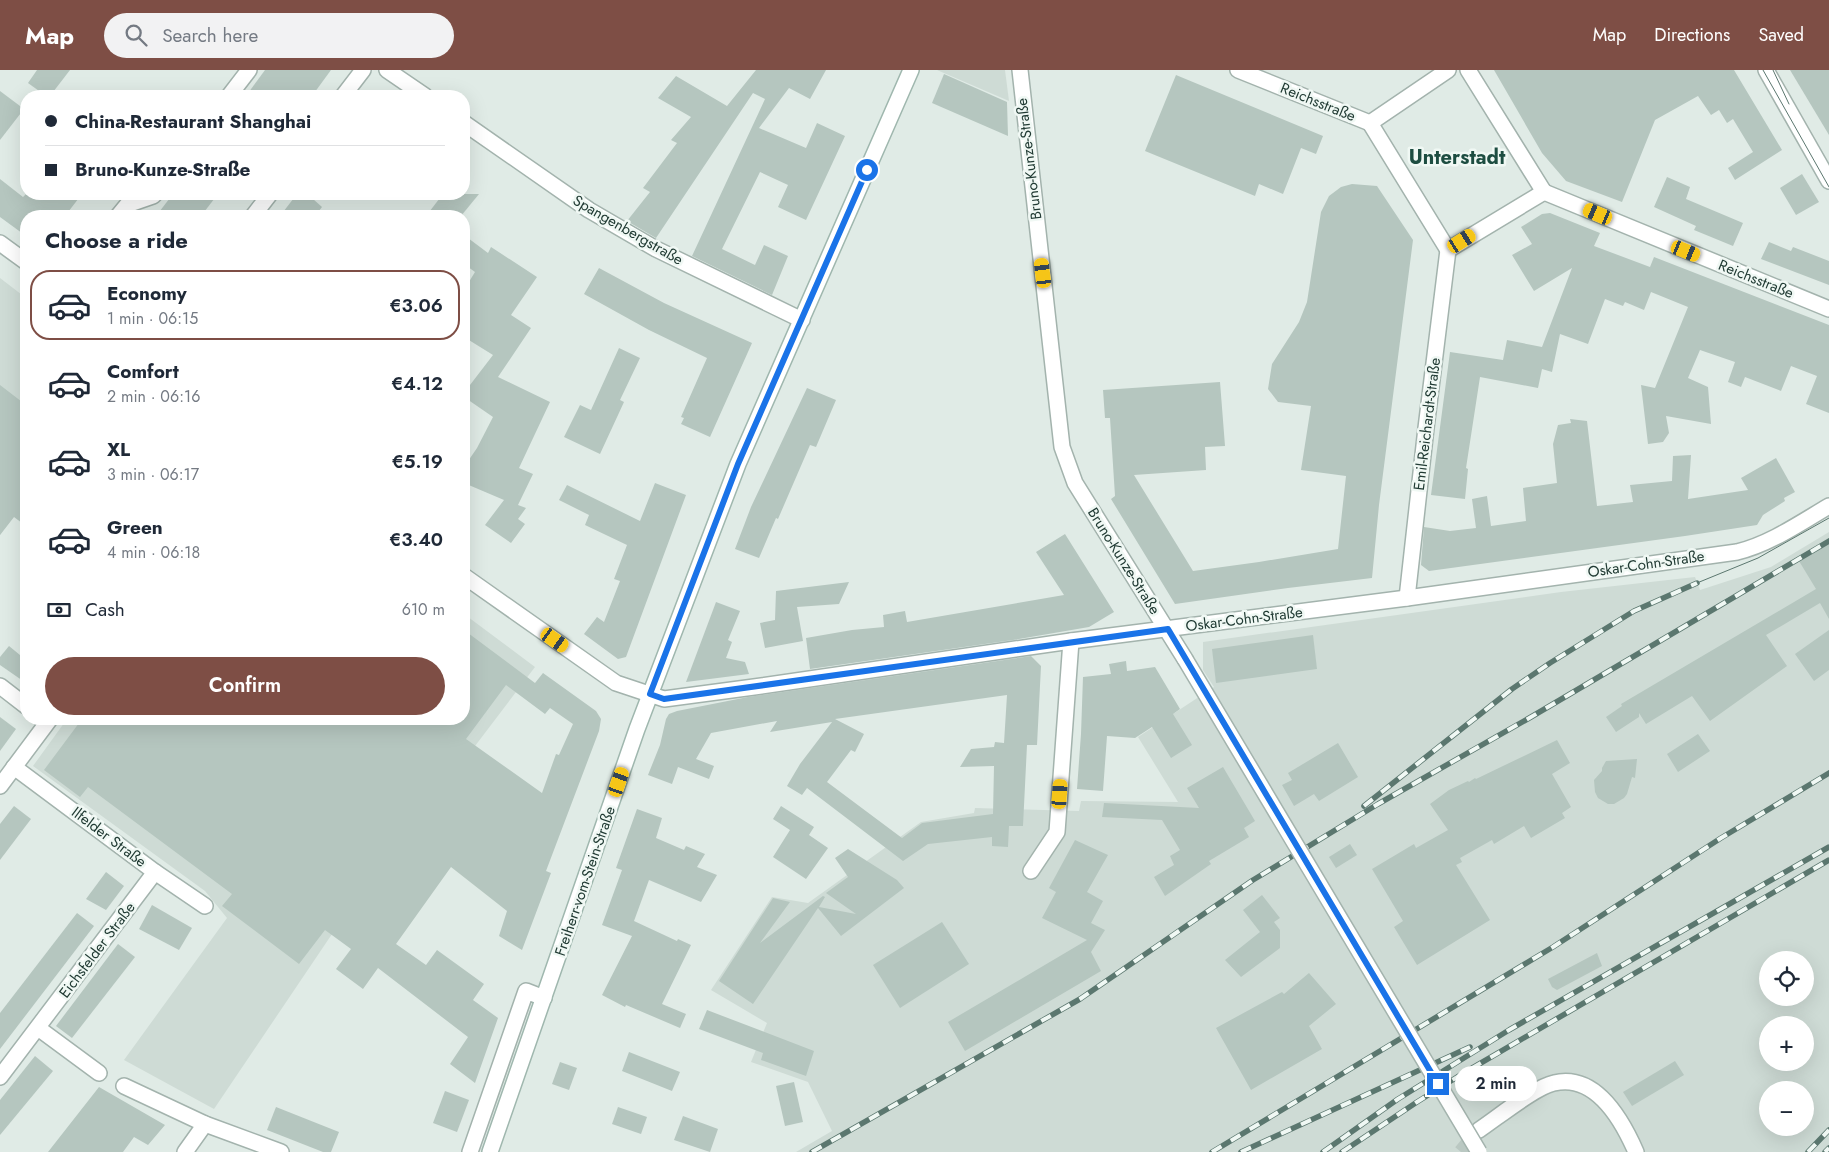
<!DOCTYPE html>
<meta charset="utf-8">
<style>
body{margin:0;font-family:Jost,sans-serif;background:#f2f2f3;color:#1f2937;height:100vh;display:flex;flex-direction:column;font-size:19px;white-space:nowrap}
*{box-sizing:border-box;margin:0}
p{font-size:16px;color:#747a83}
.icon{flex:none;width:28px;height:28px;fill:none;stroke:currentColor;stroke-width:2;stroke-linecap:round;stroke-linejoin:round}
.map{position:relative;flex:1;overflow:hidden}
.details{position:absolute;left:20px;top:140px;width:450px;height:515px;display:flex;flex-direction:column;background:#fff;border-radius:20px;box-shadow:0 5px 20px #0002}
.details>*{flex:none}
.hud{position:absolute;left:20px;top:20px;width:450px;height:110px;border-radius:20px;box-shadow:0 5px 20px #0002;display:grid;align-content:center;height:110px;padding:0 25px;background:#fff}
.buttons{position:absolute;left:1759px;top:881px;display:grid;gap:10px}
.buttons a{display:grid;place-items:center;width:55px;height:55px;border-radius:50%;background:#fff;box-shadow:0 5px 20px #0002;font-size:25px}
.end{position:absolute;width:22px;height:22px;margin:-11px;border:6px solid #1a73e8;background:#fff;box-shadow:0 0 0 2px #fff}
.from{border-radius:50%}
.bubble{position:absolute;height:35px;border-radius:18px;background:#fff;box-shadow:0 5px 20px #0002;font-size:16px;font-weight:600;line-height:35px;text-align:center}
.car{position:absolute;width:15px;height:30px;margin:-15px -8px;border-radius:6px;box-shadow:0 0 4px 1px #0007;background:linear-gradient(#f5c518 24%,#345 0 40%,#f5c518 0 76%,#345 0 86%,#f5c518 0)}
.hud b{display:flex;align-items:center;gap:18px;height:48px;font-size:19px}
.hud b+b{border-top:1px solid #e0e1e3}
.hud i{width:12px;height:12px;background:#1f2937}
ul{padding:0;list-style:none}
li{display:flex;align-items:center;gap:15px;height:70px;margin:0 10px 8px;padding:0 15px;border:2px solid transparent;border-radius:20px}
li div{flex:1}
li b{display:block;font-size:19px}
li em{font-style:normal;font-weight:600}
li.active{border-color:#7e4e45}
li>.icon{width:45px;height:45px;stroke-width:1.5}
h2{padding:0 25px;font-size:22px;line-height:60px}
.pay{display:flex;align-items:center;gap:12px;height:55px;padding:0 25px;font-size:19px}
.pay p{margin-inline-start:auto}
.primary-button{display:flex;gap:10px;margin-top:auto;padding:10px 25px}
.primary-button a{flex:1;height:58px;border-radius:30px;background:#7e4e45;color:#fff;font-size:20px;font-weight:600;line-height:58px;text-align:center}
header{display:flex;align-items:center;gap:30px;box-sizing:border-box;height:70px;padding:0 25px;background:#7e4e45;color:#fff}
header strong{font-size:24px}
nav{display:flex;gap:28px;margin-inline-start:auto;font-size:18px}
.search{width:350px;height:45px;background:#f2f2f3;display:flex;align-items:center;gap:12px;box-sizing:border-box;padding:0 18px;border-radius:28px;color:#747a83;font-size:19px}
.map>svg:first-child{display:block}
.built{fill:#cedbd5;fill-rule:evenodd}
.building{fill:#b5c6bf;fill-rule:evenodd}
.lines{fill:none;stroke-linecap:round;stroke-linejoin:round}
.minor-tunnel{stroke:#bac8c2;stroke-width:15;stroke-dasharray:15 8;stroke-linecap:butt}
.minor-casing{stroke:#a3b3ad;stroke-width:18}
.secondary-casing{stroke:#9fb7ae;stroke-width:18}
.minor{stroke:#fff;stroke-width:15}
.secondary{stroke:#fff;stroke-width:15}
.tram{stroke:#5b776f;stroke-width:1}
.rail-casing{stroke:#5b776f;stroke-width:5.5}
.rail{stroke:#f0f8f4;stroke-width:4;stroke-dasharray:11;stroke-linecap:butt}
.minor-bridge-casing{stroke:#a3b3ad;stroke-width:18;stroke-linecap:butt}
.minor-bridge{stroke:#fff;stroke-width:15}
.route{stroke:#1a73e8;stroke-width:6}
.labels{text-anchor:middle;stroke-width:5;stroke-linejoin:round;paint-order:stroke}
.street-label{font-size:15px;fill:#213b34;stroke:#f0f8f4}
.district-label{font-size:20px;font-weight:bold;fill:#1d4d41;stroke:#f0f8f4}
</style>
<header>
<strong>Map</strong>
<div class="search"><svg class="icon" aria-label="search" viewBox="0 0 24 24"><circle cx="10" cy="10" r="6"/><path d="M15 15l6 6"/></svg>Search here</div>
<nav><a>Map</a><a>Directions</a><a>Saved</a></nav>
</header>
<div class="map">
<svg width="1829" height="1082" viewBox="0 0 1829 1082">
<rect width="100%" height="100%" fill="#e0ebe6"/>
<g class="built">
<path d="M 937,0 L 1005,0 L 1009,31 Z"/>
<path d="M 0,208 L 26,228 L 26,430 L 0,465 Z"/>
<path d="M 1829,462 L 1829,1082 L 796,1082 L 832,1061 L 808,1012 L 751,992 L 767,953 L 711,920 L 772,827 L 808,833 L 921,752 L 974,743 L 975,738 L 1079,741 L 1081,731 L 1178,732 L 1138,667 L 1214,617 L 1203,600 L 1203,572 L 1561,522 L 1695,507 L 1700,520 L 1771,497 ZM 1768,890 L 1805,890 L 1805,928 L 1768,928 ZM 1768,955 L 1805,955 L 1805,992 L 1768,992 ZM 1768,1020 L 1805,1020 L 1805,1058 L 1768,1058 Z"/>
<path d="M 464,544 L 535,597 L 330,867 L 214,1039 L 124,990 L 227,848 L 205,821 L 33,696 L 67,649 L 464,649 Z"/>
</g>
<g class="building">
<path d="M 37,0 L 70,0 L 50,26 L 46,26 L 28,13 Z"/>
<path d="M 265,0 L 331,0 L 312,26 L 246,26 Z"/>
<path d="M 756,0 L 826,0 L 810,29 L 789,18 L 759,58 L 806,78 L 817,53 L 845,66 L 806,150 L 778,137 L 788,115 L 760,102 L 722,179 L 755,195 L 764,175 L 788,186 L 772,225 L 692,186 L 765,29 L 753,23 L 656,168 L 627,151 L 650,122 L 643,118 L 677,73 L 671,70 L 691,47 L 658,28 L 676,6 L 727,36 Z"/>
<path d="M 1494,0 L 1734,0 L 1782,80 L 1735,110 L 1728,98 L 1753,82 L 1733,49 L 1727,53 L 1719,40 L 1711,45 L 1698,26 L 1655,50 L 1622,132 L 1566,111 L 1542,83 Z"/>
<path d="M 1790,0 L 1829,0 L 1829,65 Z"/>
<path d="M 944,4 L 1007,32 L 1008,66 L 932,33 Z"/>
<path d="M 1176,5 L 1323,66 L 1316,84 L 1301,78 L 1283,124 L 1259,114 L 1255,126 L 1145,81 Z"/>
<path d="M 0,21 L 24,39 L 0,70 Z"/>
<path d="M 1802,104 L 1819,132 L 1796,145 L 1780,118 Z"/>
<path d="M 1667,107 L 1690,117 L 1686,129 L 1743,153 L 1733,176 L 1694,160 L 1696,156 L 1654,137 Z"/>
<path d="M 0,109 L 23,127 L 26,124 L 82,124 L 65,146 L 26,146 L 26,166 L 0,147 Z"/>
<path d="M 1352,114 L 1377,116 L 1413,170 L 1379,435 L 1372,508 L 1288,518 L 1175,534 L 1111,429 L 1115,426 L 1110,348 L 1105,348 L 1103,320 L 1220,312 L 1225,376 L 1205,377 L 1206,400 L 1134,405 L 1193,501 L 1259,492 L 1338,479 L 1346,406 L 1301,400 L 1311,336 L 1278,332 L 1268,319 L 1272,294 L 1299,252 L 1307,232 L 1321,142 L 1329,126 L 1341,117 Z"/>
<path d="M 173,124 L 218,124 L 201,146 L 156,146 Z"/>
<path d="M 297,124 L 310,124 L 313,129 L 322,137 L 315,146 L 280,146 Z"/>
<path d="M 443,124 L 479,124 L 461,146 L 426,146 Z"/>
<path d="M 1550,143 L 1600,163 L 1594,176 L 1650,197 L 1654,187 L 1829,255 L 1829,343 L 1806,334 L 1817,306 L 1791,296 L 1781,321 L 1745,307 L 1741,317 L 1728,312 L 1735,292 L 1700,280 L 1688,308 L 1708,317 L 1711,354 L 1666,346 L 1669,363 L 1663,372 L 1648,374 L 1641,315 L 1655,318 L 1688,237 L 1651,222 L 1644,240 L 1625,232 L 1623,236 L 1605,229 L 1588,274 L 1560,264 L 1552,302 L 1542,299 L 1538,318 L 1480,307 L 1466,398 L 1468,399 L 1465,429 L 1431,425 L 1450,282 L 1503,290 L 1507,270 L 1542,277 L 1572,198 L 1534,221 L 1512,185 L 1532,174 L 1521,157 L 1542,144 Z"/>
<path d="M 464,165 L 488,183 L 491,177 L 537,207 L 511,245 L 531,258 L 498,307 L 550,332 L 519,398 L 533,404 L 518,435 L 526,438 L 518,449 L 525,454 L 511,473 L 485,455 L 504,430 L 464,413 L 464,397 L 477,378 L 493,347 L 464,327 L 464,310 L 470,315 L 493,285 L 464,267 L 464,220 L 475,202 L 464,194 Z"/>
<path d="M 1769,172 L 1791,181 L 1793,177 L 1829,191 L 1829,215 L 1761,189 Z"/>
<path d="M 599,198 L 664,233 L 752,273 L 710,367 L 681,354 L 684,348 L 681,347 L 707,288 L 649,260 L 584,224 Z"/>
<path d="M 619,278 L 640,288 L 620,330 L 624,332 L 600,384 L 564,367 L 580,335 L 591,340 Z"/>
<path d="M 0,315 L 26,335 L 26,456 L 14,447 L 0,465 Z"/>
<path d="M 807,318 L 836,330 L 816,377 L 810,375 L 778,449 L 776,448 L 759,488 L 735,479 L 751,437 Z"/>
<path d="M 1570,349 L 1587,351 L 1597,436 L 1633,432 L 1630,415 L 1672,411 L 1673,386 L 1691,385 L 1688,429 L 1748,420 L 1741,408 L 1776,388 L 1795,422 L 1784,428 L 1785,431 L 1763,445 L 1757,455 L 1685,466 L 1429,501 L 1421,495 L 1424,457 L 1450,461 L 1476,458 L 1472,429 L 1487,426 L 1491,456 L 1526,451 L 1523,418 L 1557,413 L 1553,374 L 1558,355 L 1571,353 Z"/>
<path d="M 655,413 L 686,425 L 626,587 L 618,589 L 584,564 L 597,547 L 604,552 L 620,511 L 614,509 L 627,475 L 585,455 L 589,445 L 559,430 L 567,415 L 640,451 Z"/>
<path d="M 1065,464 L 1114,542 L 1089,557 L 1013,570 L 810,599 L 806,568 L 852,560 L 884,557 L 883,545 L 905,541 L 907,552 L 1064,525 L 1036,482 Z"/>
<path d="M 1829,473 L 1829,549 L 1820,533 L 1766,565 L 1787,596 L 1710,651 L 1692,626 L 1646,654 L 1639,643 L 1639,647 L 1616,662 L 1606,647 L 1622,636 L 1621,634 L 1816,519 L 1799,491 Z"/>
<path d="M 849,512 L 839,534 L 797,537 L 803,571 L 765,578 L 760,553 L 775,550 L 776,521 Z"/>
<path d="M 716,532 L 740,541 L 728,570 L 732,572 L 726,588 L 745,592 L 749,604 L 686,612 Z"/>
<path d="M 464,560 L 535,613 L 543,603 L 596,641 L 601,649 L 599,661 L 546,801 L 551,803 L 522,880 L 499,866 L 507,841 L 451,797 L 396,874 L 426,895 L 437,880 L 484,914 L 473,930 L 498,948 L 475,1013 L 450,994 L 468,967 L 378,898 L 363,919 L 336,899 L 351,879 L 325,860 L 299,894 L 222,836 L 232,824 L 88,717 L 80,727 L 44,700 L 82,649 L 464,649 ZM 506,615 L 545,644 L 550,638 L 573,654 L 559,685 L 556,684 L 542,723 L 466,669 Z"/>
<path d="M 1829,560 L 1829,600 L 1814,611 L 1795,584 Z"/>
<path d="M 1313,565 L 1317,599 L 1216,613 L 1212,579 Z"/>
<path d="M 9,576 L 26,590 L 26,613 L 0,595 L 0,587 Z"/>
<path d="M 1031,586 L 1041,596 L 1037,675 L 1027,675 L 1023,756 L 1009,756 L 1008,777 L 992,776 L 992,767 L 928,774 L 903,791 L 807,718 L 802,725 L 787,716 L 800,694 L 832,652 L 770,662 L 777,651 L 711,663 L 696,689 L 714,696 L 709,709 L 678,697 L 672,714 L 648,705 L 660,675 L 666,649 L 669,644 L 677,641 L 748,627 ZM 1007,625 L 1004,673 L 995,672 L 994,677 L 971,679 L 960,697 L 994,696 L 993,744 L 922,753 L 902,768 L 827,712 L 851,680 L 855,682 L 864,664 L 835,649 Z"/>
<path d="M 1126,591 L 1127,601 L 1155,597 L 1180,639 L 1173,644 L 1192,675 L 1171,688 L 1152,657 L 1135,668 L 1107,666 L 1103,721 L 1077,719 L 1081,664 L 1083,607 L 1111,604 L 1109,594 Z"/>
<path d="M 0,647 L 16,659 L 0,681 Z"/>
<path d="M 1698,664 L 1710,681 L 1678,702 L 1667,684 Z"/>
<path d="M 1557,670 L 1570,693 L 1552,704 L 1571,737 L 1562,743 L 1565,748 L 1531,768 L 1524,756 L 1494,774 L 1492,770 L 1460,788 L 1462,792 L 1456,795 L 1490,850 L 1417,895 L 1394,857 L 1403,851 L 1372,799 L 1414,774 L 1416,778 L 1448,760 L 1430,734 L 1449,720 L 1468,711 L 1469,712 L 1475,708 L 1476,709 Z"/>
<path d="M 1338,673 L 1358,707 L 1319,731 L 1314,724 L 1294,736 L 1282,715 L 1292,710 L 1288,703 Z"/>
<path d="M 1637,689 L 1635,708 L 1632,707 L 1627,724 L 1624,728 L 1614,734 L 1608,734 L 1598,728 L 1595,722 L 1594,710 L 1602,701 L 1602,698 L 1606,691 Z"/>
<path d="M 1223,697 L 1255,751 L 1244,758 L 1249,767 L 1209,791 L 1211,794 L 1165,826 L 1154,807 L 1174,795 L 1170,786 L 1180,780 L 1162,750 L 1102,747 L 1104,733 L 1199,738 L 1187,718 Z"/>
<path d="M 14,736 L 31,749 L 0,790 L 0,754 Z"/>
<path d="M 781,736 L 814,757 L 809,765 L 828,778 L 806,809 L 773,787 L 790,760 L 773,749 Z"/>
<path d="M 637,739 L 662,748 L 656,768 L 684,780 L 686,776 L 705,784 L 697,797 L 717,805 L 701,832 L 649,810 L 634,851 L 677,871 L 678,869 L 691,875 L 662,934 L 686,944 L 680,958 L 626,935 L 625,937 L 602,925 L 632,866 L 602,855 L 622,800 L 616,798 Z"/>
<path d="M 1075,770 L 1108,785 L 1087,822 L 1103,831 L 1091,853 L 1105,860 L 1091,882 L 1101,901 L 965,981 L 948,952 L 1087,870 L 1042,848 L 1056,822 L 1049,818 Z"/>
<path d="M 1350,774 L 1357,785 L 1336,798 L 1329,787 Z"/>
<path d="M 848,779 L 897,810 L 904,818 L 841,866 L 818,838 L 753,934 L 719,911 L 773,828 L 790,832 L 760,873 L 823,826 L 825,827 L 819,837 L 856,844 L 826,823 L 848,807 L 835,788 Z"/>
<path d="M 106,802 L 124,816 L 106,840 L 86,829 Z"/>
<path d="M 1262,825 L 1280,848 L 1274,852 L 1280,860 L 1280,878 L 1241,907 L 1225,890 L 1260,862 L 1243,840 Z"/>
<path d="M 152,835 L 192,858 L 179,880 L 139,859 Z"/>
<path d="M 77,843 L 94,856 L 0,979 L 0,943 Z"/>
<path d="M 942,852 L 969,894 L 900,938 L 873,895 Z"/>
<path d="M 118,874 L 135,887 L 72,968 L 56,956 Z"/>
<path d="M 1597,883 L 1602,896 L 1557,920 L 1552,917 L 1548,909 Z"/>
<path d="M 1309,903 L 1336,934 L 1309,956 L 1322,979 L 1251,1020 L 1216,958 L 1282,922 L 1284,924 Z"/>
<path d="M 707,940 L 814,981 L 806,1006 L 761,990 L 763,983 L 699,959 Z"/>
<path d="M 629,982 L 680,1002 L 672,1021 L 622,1001 Z"/>
<path d="M 35,986 L 53,1001 L 0,1065 L 0,1030 Z"/>
<path d="M 1675,991 L 1684,1005 L 1632,1036 L 1623,1022 Z"/>
<path d="M 560,992 L 577,998 L 569,1020 L 552,1014 Z"/>
<path d="M 794,1012 L 803,1052 L 785,1056 L 776,1016 Z"/>
<path d="M 99,1017 L 165,1055 L 148,1075 L 134,1067 L 123,1082 L 48,1082 Z"/>
<path d="M 445,1021 L 469,1030 L 457,1062 L 433,1053 Z"/>
<path d="M 276,1037 L 339,1062 L 331,1082 L 323,1082 L 267,1060 Z"/>
<path d="M 618,1037 L 647,1047 L 641,1064 L 612,1054 Z"/>
<path d="M 683,1046 L 718,1059 L 710,1082 L 674,1070 Z"/>
</g>
<g class="lines">
<path class="minor-tunnel" d="M 1461,1082 L 1479,1060"/>
<defs>
<g id="minor">
<path d="M 387,0 L 425,26"/>
<path d="M 1020,0 L 1062,377 L 1075,413 L 1185,589"/>
<path d="M 1238,0 L 1370,53"/>
<path d="M 1468,0 L 1544,122"/>
<path d="M 1766,0 L 1829,111"/>
<path d="M 229,26 L 249,0"/>
<path d="M 343,26 L 363,0"/>
<path d="M 464,53 L 589,140 L 656,179 L 802,250"/>
<path d="M 1370,53 L 1448,180"/>
<path d="M 1370,53 L 1448,0"/>
<path d="M 1544,122 L 1829,239"/>
<path d="M 118,146 L 127,135 L 153,126 L 155,124"/>
<path d="M 253,146 L 270,124"/>
<path d="M 0,173 L 26,192"/>
<path d="M 1448,180 L 1544,122"/>
<path d="M 464,506 L 616,613 L 664,629 L 754,617 L 1071,571 L 1407,528 L 1737,482 C 1770,474 1800,453 1829,436"/>
<path d="M 1407,528 L 1426,358 L 1448,180"/>
<path d="M 0,616 L 26,636"/>
<path d="M 14,697 L 155,802 L 205,836"/>
<path d="M 0,716 L 50,649"/>
<path d="M 1031,801 L 1057,762 L 1071,571"/>
<path d="M 38,958 L 99,1003"/>
<path d="M 0,1007 L 155,802"/>
<path d="M 124,1016 L 205,1054 L 281,1082"/>
<path d="M 1479,1060 C 1497,1048 1535,1017 1554,1013 C 1596,1003 1622,1050 1636,1082"/>
<path d="M 185,1082 L 205,1054"/>
<path d="M 470,1082 L 526,921 L 544,928"/>
</g>
<path id="secondary" d="M 490,1082 L 637,659 L 738,394 L 911,0"/>
</defs>
<use href="#minor" class="minor-casing"/>
<use href="#secondary" class="secondary-casing"/>
<use href="#minor" class="minor"/>
<use href="#secondary" class="secondary"/>
<g class="tram">
<path d="M 1763,0 L 1829,117"/>
<path d="M 1773,0 L 1789,34"/>
<path d="M 1697,513 L 1758,488 L 1829,448"/>
</g>
<defs>
<g id="rail">
<path d="M 1364,736 L 1512,619 L 1550,593 L 1634,541 L 1697,513"/>
<path d="M 812,1082 L 1080,929 L 1253,810 L 1378,734 L 1531,647 L 1829,471"/>
<path d="M 1212,1082 L 1553,877 L 1721,768 L 1829,703"/>
<path d="M 1241,1082 L 1470,977"/>
<path d="M 1323,1082 L 1398,1029 L 1509,960 L 1829,777"/>
<path d="M 1342,1082 L 1417,1032 L 1462,1004 L 1829,790"/>
<path d="M 1808,1082 L 1829,1060"/>
<path d="M 1825,1082 L 1829,1078"/>
</g>
</defs>
<use href="#rail" class="rail-casing"/>
<use href="#rail" class="rail"/>
<defs>
<path id="minor-bridge" d="M 1185,589 L 1479,1082"/>
</defs>
<use href="#minor-bridge" class="minor-bridge-casing"/>
<use href="#minor-bridge" class="minor-bridge"/>
</g>
<g class="lines">
<path class="route" d="M 867,100 L 738,394 L 650,624 L 664,629 L 1168,559 L 1438,1014"/>
</g>
<g class="labels">
<g class="street-label">
<text transform="translate(1318 32) rotate(22)" y="5">Reichsstraße</text>
<text transform="translate(1029 89) rotate(-97)" y="5">Bruno-Kunze-Straße</text>
<text transform="translate(628 160) rotate(30)" y="5">Spangenbergstraße</text>
<text transform="translate(1756 209) rotate(22)" y="5">Reichsstraße</text>
<text transform="translate(1427 354) rotate(-83)" y="5">Emil-Reichardt-Straße</text>
<text transform="translate(1124 491) rotate(58)" y="5">Bruno-Kunze-Straße</text>
<text transform="translate(1646 494) rotate(-8)" y="5">Oskar-Cohn-Straße</text>
<text transform="translate(1244 549) rotate(-7)" y="5">Oskar-Cohn-Straße</text>
<text transform="translate(109 767) rotate(37)" y="5">Ilfelder Straße</text>
<text transform="translate(585 811) rotate(-71)" y="5">Freiherr-vom-Stein-Straße</text>
<text transform="translate(97 880) rotate(-53)" y="5">Eichsfelder Straße</text>
</g>
<g class="district-label">
<text x="1457" y="94">Unterstadt</text>
</g>
</g>
</svg>
<div class="buttons">
<a><svg class="icon" aria-label="locate" viewBox="0 0 24 24"><circle cx="12" cy="12" r="6"/><path d="M12 2v4M12 18v4M2 12h4M18 12h4"/></svg></a>
<a>+</a>
<a>−</a>
</div>
<i class="end from" style="left:867px;top:100px"></i>
<i class="end" style="left:1438px;top:1014px"></i>
<div class="bubble" style="left:1455px;top:996px;width:82px">2 min</div>
<i class="car" style="left:1598px;top:144px;rotate:293deg"></i>
<i class="car" style="left:1462px;top:171px;rotate:58deg"></i>
<i class="car" style="left:1686px;top:181px;rotate:112deg"></i>
<i class="car" style="left:1043px;top:203px;rotate:353deg"></i>
<i class="car" style="left:555px;top:570px;rotate:125deg"></i>
<i class="car" style="left:619px;top:712px;rotate:19deg"></i>
<i class="car" style="left:1060px;top:724px;rotate:4deg"></i>
<div class="hud">
<b><i class="from"></i>China-Restaurant Shanghai</b>
<b><i></i>Bruno-Kunze-Straße</b>
</div>
<section class="details">
<h2>Choose a ride</h2>
<ul>
<li class="active"><svg class="icon" aria-label="car" viewBox="0 0 24 24"><path d="M5 17H2v-5l4-1 3-4h7l3 4 3 1v5h-3M9 17h6M6 11h13"/><circle cx="7" cy="17" r="2"/><circle cx="17" cy="17" r="2"/></svg><div><b>Economy</b><p>1 min · 06:15</p></div><em>€3.06</em></li>
<li><svg class="icon" aria-label="car" viewBox="0 0 24 24"><path d="M5 17H2v-5l4-1 3-4h7l3 4 3 1v5h-3M9 17h6M6 11h13"/><circle cx="7" cy="17" r="2"/><circle cx="17" cy="17" r="2"/></svg><div><b>Comfort</b><p>2 min · 06:16</p></div><em>€4.12</em></li>
<li><svg class="icon" aria-label="car" viewBox="0 0 24 24"><path d="M5 17H2v-5l4-1 3-4h7l3 4 3 1v5h-3M9 17h6M6 11h13"/><circle cx="7" cy="17" r="2"/><circle cx="17" cy="17" r="2"/></svg><div><b>XL</b><p>3 min · 06:17</p></div><em>€5.19</em></li>
<li><svg class="icon" aria-label="car" viewBox="0 0 24 24"><path d="M5 17H2v-5l4-1 3-4h7l3 4 3 1v5h-3M9 17h6M6 11h13"/><circle cx="7" cy="17" r="2"/><circle cx="17" cy="17" r="2"/></svg><div><b>Green</b><p>4 min · 06:18</p></div><em>€3.40</em></li>
</ul>
<div class="pay"><svg class="icon" aria-label="cash" viewBox="0 0 24 24"><path d="M3 7h18v10H3z"/><circle cx="12" cy="12" r="2"/></svg>Cash<p>610 m</p></div>
<div class="primary-button"><a>Confirm</a></div>
</section>
</div>
